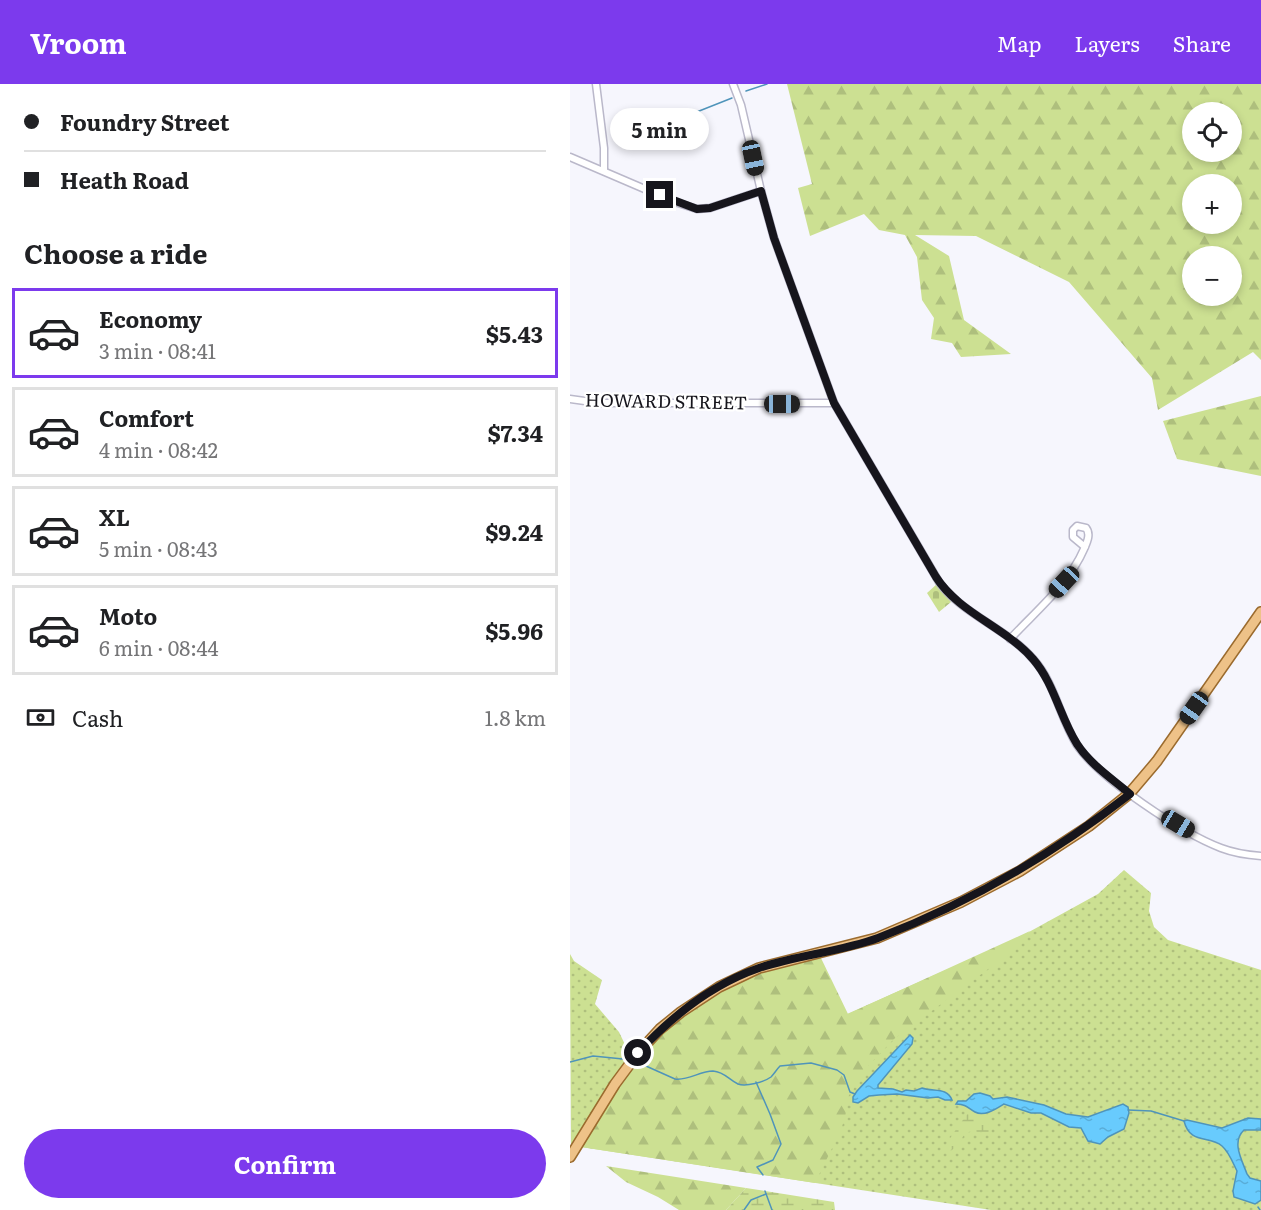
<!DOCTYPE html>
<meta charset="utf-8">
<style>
body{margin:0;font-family:Literata,serif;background:#f6f6f6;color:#202124;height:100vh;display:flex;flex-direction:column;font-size:22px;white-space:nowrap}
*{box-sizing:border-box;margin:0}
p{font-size:20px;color:#757577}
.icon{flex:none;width:33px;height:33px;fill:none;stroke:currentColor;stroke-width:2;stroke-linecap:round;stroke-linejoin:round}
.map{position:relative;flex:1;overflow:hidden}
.details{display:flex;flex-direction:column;background:#fff;width:570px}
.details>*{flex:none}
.guide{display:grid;align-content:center;height:132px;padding:0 24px;background:#fff}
.buttons{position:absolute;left:612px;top:18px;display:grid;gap:12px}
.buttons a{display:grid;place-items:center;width:60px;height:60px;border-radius:50%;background:#fff;box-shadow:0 3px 9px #0003;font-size:30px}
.end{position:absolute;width:27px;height:27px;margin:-14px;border:8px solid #16151c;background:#fff;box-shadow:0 0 0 3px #fff}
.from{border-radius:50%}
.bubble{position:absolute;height:42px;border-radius:21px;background:#fff;box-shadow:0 3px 9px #0003;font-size:20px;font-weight:700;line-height:42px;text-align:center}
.car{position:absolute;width:18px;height:36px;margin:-18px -9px;border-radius:8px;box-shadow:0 0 4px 2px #0007;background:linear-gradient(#222 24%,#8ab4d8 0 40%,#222 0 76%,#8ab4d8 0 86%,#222 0)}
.guide b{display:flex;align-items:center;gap:21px;height:57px;font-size:22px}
.guide b+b{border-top:2px solid #e0e0e0}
.guide i{width:15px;height:15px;background:#202124}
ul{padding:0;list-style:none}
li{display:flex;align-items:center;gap:18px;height:90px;margin:0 12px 9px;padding:0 12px;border:3px solid #e0e0e0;border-radius:0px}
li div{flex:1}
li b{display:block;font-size:22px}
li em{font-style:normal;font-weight:700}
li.selected{border-color:#7c3aed}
li>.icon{width:54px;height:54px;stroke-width:1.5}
h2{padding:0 24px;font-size:27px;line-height:72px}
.pay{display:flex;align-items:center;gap:15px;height:66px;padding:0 24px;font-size:22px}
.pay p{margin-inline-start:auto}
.primary-button{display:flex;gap:12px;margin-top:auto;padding:12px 24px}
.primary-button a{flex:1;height:69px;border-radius:36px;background:#7c3aed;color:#fff;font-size:24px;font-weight:700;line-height:69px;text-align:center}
header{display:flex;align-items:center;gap:36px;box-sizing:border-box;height:84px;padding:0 30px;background:#7c3aed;color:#fff}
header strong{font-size:28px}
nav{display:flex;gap:33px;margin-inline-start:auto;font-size:21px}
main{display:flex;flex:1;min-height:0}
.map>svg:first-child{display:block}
.grass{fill:url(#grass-dots)}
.forest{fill:url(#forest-firs);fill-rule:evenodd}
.wetland{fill:url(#wetland-marsh)}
.cemetery{fill:url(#cemetery-stones)}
.water{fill:url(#water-ripples);stroke:#4f94ba;stroke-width:1.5}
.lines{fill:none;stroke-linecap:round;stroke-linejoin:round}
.stream{stroke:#4f94ba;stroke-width:1.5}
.street-casing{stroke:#bab8ca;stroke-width:9}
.primary-casing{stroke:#9b6b2e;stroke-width:12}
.street{stroke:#fff;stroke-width:6}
.primary{stroke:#eec288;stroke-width:9}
.route{stroke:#16151c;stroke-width:8}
.labels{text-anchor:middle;stroke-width:4.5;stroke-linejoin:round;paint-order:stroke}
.street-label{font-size:18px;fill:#16151c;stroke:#fff}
</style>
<header>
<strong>Vroom</strong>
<nav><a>Map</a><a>Layers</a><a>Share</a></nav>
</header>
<main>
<section class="details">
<div class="guide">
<b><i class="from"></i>Foundry Street</b>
<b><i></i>Heath Road</b>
</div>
<h2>Choose a ride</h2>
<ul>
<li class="selected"><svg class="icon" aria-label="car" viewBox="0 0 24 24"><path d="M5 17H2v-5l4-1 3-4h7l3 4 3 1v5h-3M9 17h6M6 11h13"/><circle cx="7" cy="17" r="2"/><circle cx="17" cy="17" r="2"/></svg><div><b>Economy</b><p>3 min · 08:41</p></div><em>$5.43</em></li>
<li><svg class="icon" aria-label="car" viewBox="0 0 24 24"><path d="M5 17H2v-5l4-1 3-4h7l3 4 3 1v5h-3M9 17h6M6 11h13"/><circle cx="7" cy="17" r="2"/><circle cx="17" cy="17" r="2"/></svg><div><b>Comfort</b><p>4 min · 08:42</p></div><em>$7.34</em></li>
<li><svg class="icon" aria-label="car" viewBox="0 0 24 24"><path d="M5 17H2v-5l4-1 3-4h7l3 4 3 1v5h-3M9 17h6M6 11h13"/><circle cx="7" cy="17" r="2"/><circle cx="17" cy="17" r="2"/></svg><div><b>XL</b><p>5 min · 08:43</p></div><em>$9.24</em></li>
<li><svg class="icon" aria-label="car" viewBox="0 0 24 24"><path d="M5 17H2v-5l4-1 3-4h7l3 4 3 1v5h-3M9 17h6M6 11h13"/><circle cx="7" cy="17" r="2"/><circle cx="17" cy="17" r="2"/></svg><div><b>Moto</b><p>6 min · 08:44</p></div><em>$5.96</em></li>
</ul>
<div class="pay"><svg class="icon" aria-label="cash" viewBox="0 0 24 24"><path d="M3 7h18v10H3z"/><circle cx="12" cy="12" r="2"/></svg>Cash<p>1.8 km</p></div>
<div class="primary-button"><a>Confirm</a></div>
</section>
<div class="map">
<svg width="691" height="1126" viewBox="0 0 691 1126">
<defs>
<pattern id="grass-dots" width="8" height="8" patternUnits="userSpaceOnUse" patternTransform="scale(1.5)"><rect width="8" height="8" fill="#cce092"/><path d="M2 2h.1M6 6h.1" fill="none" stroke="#aebf7d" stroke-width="1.8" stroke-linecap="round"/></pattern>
<pattern id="forest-firs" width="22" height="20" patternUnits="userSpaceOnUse" patternTransform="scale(1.5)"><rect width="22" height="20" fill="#cce092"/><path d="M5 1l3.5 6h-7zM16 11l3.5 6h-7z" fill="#aebf7d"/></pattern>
<pattern id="wetland-marsh" width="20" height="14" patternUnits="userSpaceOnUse" patternTransform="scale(1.5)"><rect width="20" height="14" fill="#cce092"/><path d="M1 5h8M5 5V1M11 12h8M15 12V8" fill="none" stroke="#aebf7d"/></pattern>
<pattern id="cemetery-stones" width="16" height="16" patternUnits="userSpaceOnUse" patternTransform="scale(1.5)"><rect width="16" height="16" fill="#cce092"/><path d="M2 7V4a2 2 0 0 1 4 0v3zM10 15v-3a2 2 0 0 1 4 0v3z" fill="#aebf7d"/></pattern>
<pattern id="water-ripples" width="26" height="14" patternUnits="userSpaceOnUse" patternTransform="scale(1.5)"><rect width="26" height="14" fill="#68cbfd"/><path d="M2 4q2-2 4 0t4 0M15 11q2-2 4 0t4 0" fill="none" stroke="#59add8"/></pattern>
</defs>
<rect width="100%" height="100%" fill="#f6f6fd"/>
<g class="grass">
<path d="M 554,786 L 581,809 L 579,827 L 584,843 L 598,856 L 691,886 L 691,1126 L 421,1126 L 11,1063 L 277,930 L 448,854 L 528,810 Z"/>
<path d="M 0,870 L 4,877 L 32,896 L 25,920 L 49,948 L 60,971 L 1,1062 Z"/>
</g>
<g class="forest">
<path d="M 217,0 L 691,0 L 691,276 L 683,268 L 588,326 L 582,294 L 499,198 L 406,152 L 345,151 L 379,172 L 394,236 L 441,270 L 391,273 L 382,259 L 361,255 L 364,234 L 352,216 L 347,173 L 335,151 L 309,146 L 294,130 L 240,152 L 228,104 L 242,100 ZM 622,28 L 662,28 L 662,68 L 622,68 ZM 622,100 L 662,100 L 662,140 L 622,140 ZM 622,172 L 662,172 L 662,212 L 622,212 Z"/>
<path d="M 691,312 L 691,392 L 607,375 L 593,337 Z"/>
<path d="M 460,847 L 433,874 L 324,955 L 299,981 L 278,1013 L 275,1034 L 270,1048 L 245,1099 L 11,1063 C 29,1033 46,1001 68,974 C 102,933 151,901 201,885 C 217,879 234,876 250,872 L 278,930 Z"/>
<path d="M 36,1082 L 176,1104 L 156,1126 L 109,1126 L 88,1113 L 56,1098 Z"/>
</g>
<g class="wetland">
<path d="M 401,1024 L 405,1028 L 417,1031 L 421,1051 C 379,1039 403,1062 377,1067 L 375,1064 C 378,1055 395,1034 401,1024 Z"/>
<path d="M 176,1104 L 264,1118 L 265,1126 L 156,1126 Z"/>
</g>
<path class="cemetery" d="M 367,500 L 381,518 L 369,528 L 357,509 Z"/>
<g class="water">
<path d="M 340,951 L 343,954 L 342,960 L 308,1001 L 308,1004 L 323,1005 L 332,1008 L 336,1006 L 344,1007 L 352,1004 C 364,1008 377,1003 382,1016 L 375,1016 L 368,1013 L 358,1014 L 327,1010 L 309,1011 L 299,1012 L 288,1019 L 283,1018 L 283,1013 L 287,1007 Z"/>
<path d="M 410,1009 L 420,1012 L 423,1015 L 437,1013 L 474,1021 L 496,1030 L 518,1033 L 553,1020 L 558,1023 L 559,1029 L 554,1045 L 538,1053 L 530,1060 L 518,1057 L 511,1044 L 499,1043 L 471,1029 L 461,1029 L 434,1020 C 426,1025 414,1033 405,1028 C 396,1023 398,1021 386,1020 L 388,1017 L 396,1017 L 404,1010 Z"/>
<path d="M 678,1034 L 691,1035 L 691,1046 L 674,1046 C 661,1058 672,1076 677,1090 L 680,1094 L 691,1097 L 691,1116 L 685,1120 L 664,1113 L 663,1107 L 667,1087 C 663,1079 659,1068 652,1062 C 639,1051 620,1061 614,1037 L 617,1036 L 652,1044 Z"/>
</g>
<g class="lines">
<g class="stream">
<path d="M 176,7 L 197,0"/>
<path d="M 114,33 L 162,14"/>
<path d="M 0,978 L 23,972 L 53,975"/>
<path d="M 67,978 L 105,995 C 118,997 130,987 143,987 C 155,988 159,996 168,1000 C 176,1003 194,998 201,993 C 204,990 207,985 210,982 L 241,979 L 267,986 L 274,991 L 280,1008 L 285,1010"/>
<path d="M 186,998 L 200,1030 L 211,1060 L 203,1076 L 187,1083 L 193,1091"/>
<path d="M 558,1026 L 581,1027 L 614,1037"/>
<path d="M 195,1107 L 202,1126"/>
<path d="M 688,1123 L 690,1126"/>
<path d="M 174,1126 L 181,1116 L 196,1110"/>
</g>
<defs>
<g id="street">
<path d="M 26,0 L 34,64 L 34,87"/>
<path d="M 163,0 L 171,21 L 191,107 L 204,154 L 264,319 L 369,498 C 393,531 437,544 464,576 C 485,600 490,634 507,661 C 530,695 612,749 651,764 C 664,769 677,771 691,772"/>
<path d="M 0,73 L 105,118 L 127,125 L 140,124 L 191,107"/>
<path d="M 0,315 L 29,319 L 264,319"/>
<path d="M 440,555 C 466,527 499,500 514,465 C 517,458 521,450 516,444 L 507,442 L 503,446 L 503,453 L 515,463"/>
</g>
<path id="primary" d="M 0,1073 L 45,1000 L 68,969 L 90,945 L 111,928 L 149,903 L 189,884 L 307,854 L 391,818 L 450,787 L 519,742 L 559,710 L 587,677 L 691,528"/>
</defs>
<use href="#street" class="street-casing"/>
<use href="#primary" class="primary-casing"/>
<use href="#street" class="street"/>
<use href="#primary" class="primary"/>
</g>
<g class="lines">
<path class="route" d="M 68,969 C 101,933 143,900 189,884 C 228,871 270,868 308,854 C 400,819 483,770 560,710 C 541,694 520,680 507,660 C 490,633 484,599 463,575 C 435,543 389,529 366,493 L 264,319 L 204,154 L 191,107 L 140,124 L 127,125 L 90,111"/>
</g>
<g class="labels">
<g class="street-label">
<text transform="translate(96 318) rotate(1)" y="6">HOWARD STREET</text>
</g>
</g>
</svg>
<div class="buttons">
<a><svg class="icon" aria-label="locate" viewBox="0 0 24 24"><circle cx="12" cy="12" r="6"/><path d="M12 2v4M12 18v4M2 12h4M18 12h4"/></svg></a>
<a>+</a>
<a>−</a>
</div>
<i class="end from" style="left:68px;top:969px"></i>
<i class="end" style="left:90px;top:111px"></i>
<div class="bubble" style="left:40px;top:24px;width:99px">5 min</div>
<i class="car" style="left:183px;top:74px;rotate:168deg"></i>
<i class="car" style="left:212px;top:320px;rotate:90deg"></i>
<i class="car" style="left:494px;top:498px;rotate:223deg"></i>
<i class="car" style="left:624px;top:624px;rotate:215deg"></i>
<i class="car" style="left:608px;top:740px;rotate:121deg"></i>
</div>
</main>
